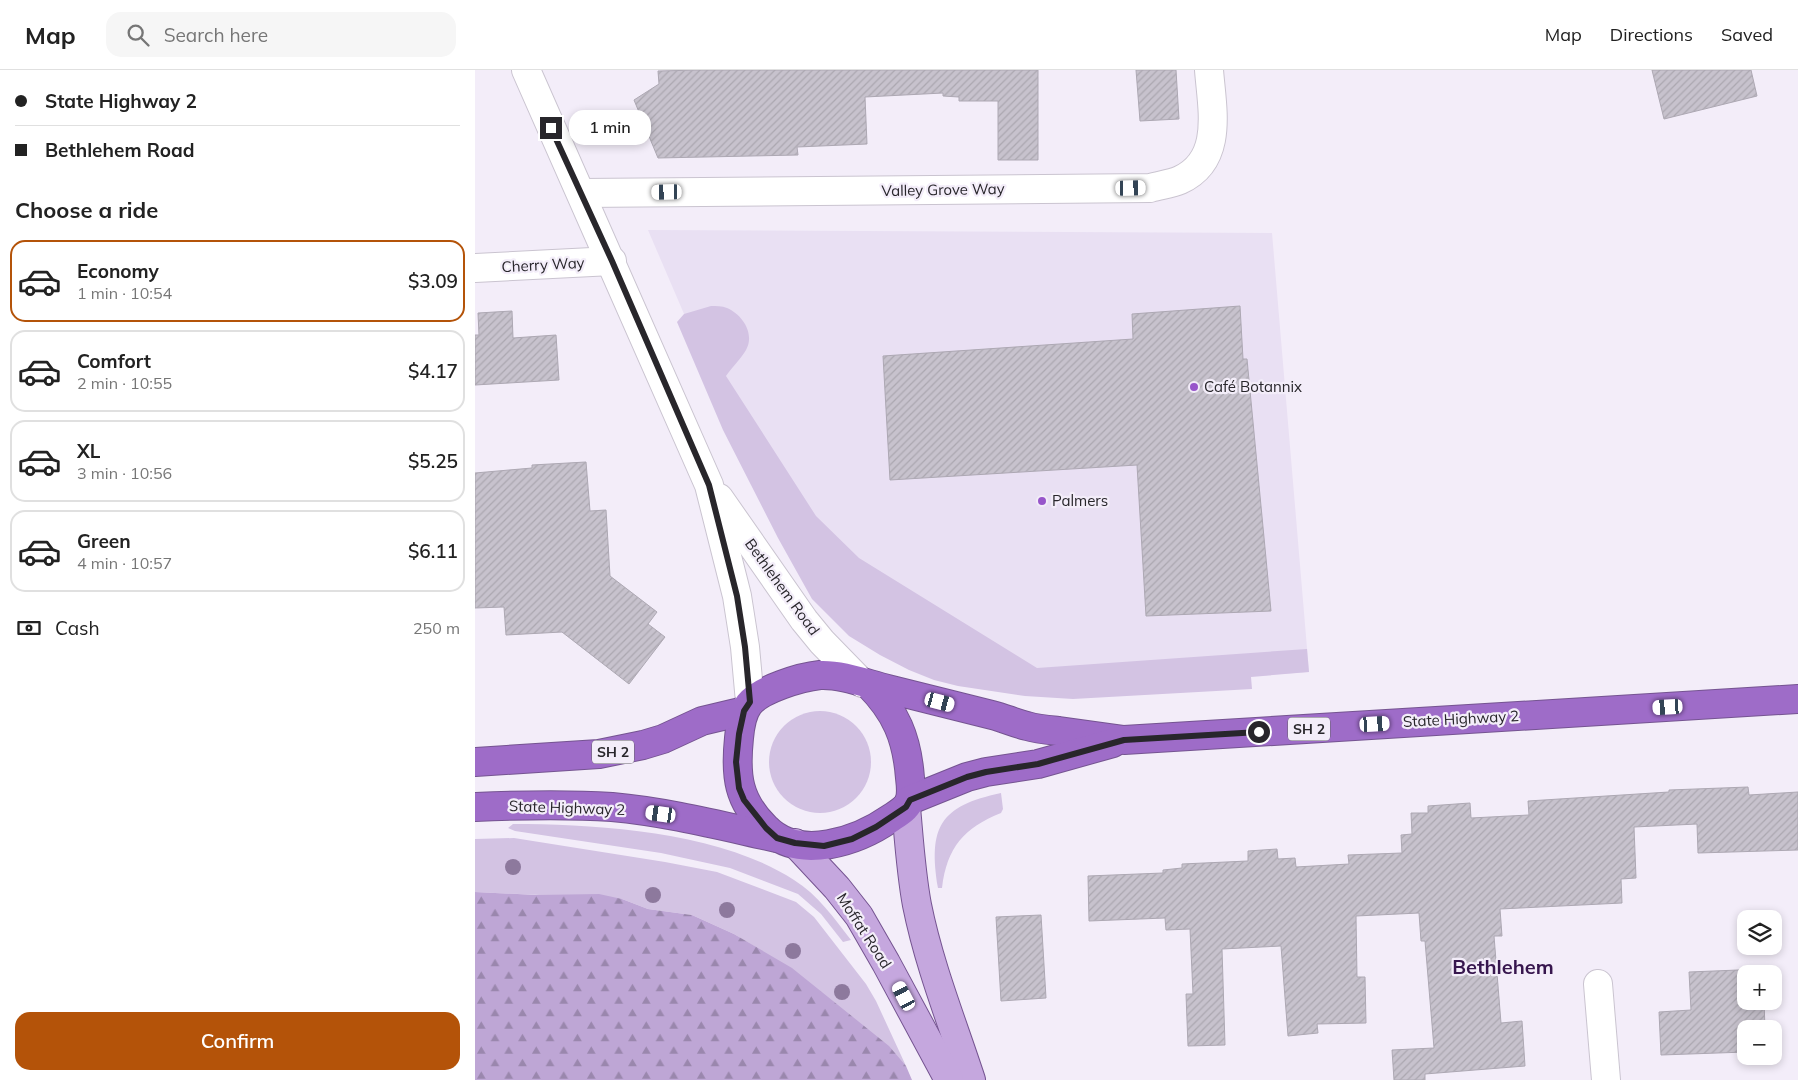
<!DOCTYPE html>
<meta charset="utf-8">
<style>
body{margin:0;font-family:Mulish,sans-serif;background:#f6f6f6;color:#222;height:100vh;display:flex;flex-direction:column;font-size:19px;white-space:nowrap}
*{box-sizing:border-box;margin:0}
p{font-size:16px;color:#767676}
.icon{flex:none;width:28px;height:28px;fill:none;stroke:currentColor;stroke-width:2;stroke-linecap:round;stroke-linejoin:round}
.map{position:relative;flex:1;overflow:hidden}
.sheet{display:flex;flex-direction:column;background:#fff;width:475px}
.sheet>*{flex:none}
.top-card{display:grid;align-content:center;height:110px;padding:0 15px;background:#fff}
.buttons{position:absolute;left:1262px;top:840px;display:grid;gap:10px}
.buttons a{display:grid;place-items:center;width:45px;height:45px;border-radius:10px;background:#fff;box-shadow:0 2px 8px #0003;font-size:25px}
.end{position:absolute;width:22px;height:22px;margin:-11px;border:6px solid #28262b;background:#fff;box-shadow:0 0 0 2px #fff}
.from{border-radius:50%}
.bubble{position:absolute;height:35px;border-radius:15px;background:#fff;box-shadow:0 2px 8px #0003;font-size:16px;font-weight:600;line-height:35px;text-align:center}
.car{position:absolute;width:15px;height:30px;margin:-15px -8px;border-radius:6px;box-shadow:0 0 4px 1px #0007;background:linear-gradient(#fff 24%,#345 0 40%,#fff 0 76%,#345 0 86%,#fff 0)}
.top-card b{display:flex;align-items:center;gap:18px;height:48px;font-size:19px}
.top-card b+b{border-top:1px solid #e0e0e0}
.top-card i{width:12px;height:12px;background:#222}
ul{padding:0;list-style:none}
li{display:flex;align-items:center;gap:15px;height:82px;margin:0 10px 8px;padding:0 5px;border:2px solid #e0e0e0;border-radius:15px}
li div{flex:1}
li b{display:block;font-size:19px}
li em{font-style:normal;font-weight:600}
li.active{border-color:#b45309}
li>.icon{width:45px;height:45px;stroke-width:1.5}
h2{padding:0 15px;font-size:22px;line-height:60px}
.pay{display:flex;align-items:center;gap:12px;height:55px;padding:0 15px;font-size:19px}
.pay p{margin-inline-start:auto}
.action{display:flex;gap:10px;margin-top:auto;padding:10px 15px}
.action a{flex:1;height:58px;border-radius:15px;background:#b45309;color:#fff;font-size:20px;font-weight:600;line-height:58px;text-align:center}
header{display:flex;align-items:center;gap:30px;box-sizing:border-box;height:70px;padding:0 25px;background:#fff;border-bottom:1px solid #e0e0e0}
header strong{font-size:24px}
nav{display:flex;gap:28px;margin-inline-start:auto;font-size:18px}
.search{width:350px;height:45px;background:#f6f6f6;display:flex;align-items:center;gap:12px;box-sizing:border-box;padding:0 18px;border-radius:15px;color:#767676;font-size:19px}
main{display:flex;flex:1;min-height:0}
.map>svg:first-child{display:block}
.built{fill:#e9e0f3}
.grass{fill:#d3c3e3}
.forest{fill:url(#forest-firs)}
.building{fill:url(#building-hatch);stroke:#ada8b3}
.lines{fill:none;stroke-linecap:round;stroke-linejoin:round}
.minor-casing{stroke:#cac4d0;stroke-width:30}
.major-casing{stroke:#755491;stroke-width:30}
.highway-casing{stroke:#755491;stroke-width:30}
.minor{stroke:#fff;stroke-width:28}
.major{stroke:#c5a7de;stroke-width:28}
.highway{stroke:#9e6cc8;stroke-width:28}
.tree{fill:#8d799d}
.route{stroke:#28262b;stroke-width:6}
.poi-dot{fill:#9755ca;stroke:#f3edf9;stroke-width:2}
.labels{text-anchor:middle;stroke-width:4.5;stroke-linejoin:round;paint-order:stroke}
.shield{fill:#f3edf9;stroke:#656269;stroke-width:1}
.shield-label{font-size:14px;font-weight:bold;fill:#28262b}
.street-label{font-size:15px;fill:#28262b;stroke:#f3edf9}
.poi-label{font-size:15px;fill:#28262b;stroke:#f3edf9;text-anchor:start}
.district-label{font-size:20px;font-weight:bold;fill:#37164e;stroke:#f3edf9}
</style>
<header>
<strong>Map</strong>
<div class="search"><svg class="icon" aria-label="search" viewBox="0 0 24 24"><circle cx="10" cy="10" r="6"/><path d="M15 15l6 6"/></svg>Search here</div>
<nav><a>Map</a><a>Directions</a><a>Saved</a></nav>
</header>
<main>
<section class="sheet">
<div class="top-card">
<b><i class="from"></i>State Highway 2</b>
<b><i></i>Bethlehem Road</b>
</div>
<h2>Choose a ride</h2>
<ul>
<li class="active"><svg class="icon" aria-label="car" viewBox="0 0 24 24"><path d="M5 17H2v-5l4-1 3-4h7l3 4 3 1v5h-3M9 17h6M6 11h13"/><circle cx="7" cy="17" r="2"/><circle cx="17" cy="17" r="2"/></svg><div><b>Economy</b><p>1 min · 10:54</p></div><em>$3.09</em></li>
<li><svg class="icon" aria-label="car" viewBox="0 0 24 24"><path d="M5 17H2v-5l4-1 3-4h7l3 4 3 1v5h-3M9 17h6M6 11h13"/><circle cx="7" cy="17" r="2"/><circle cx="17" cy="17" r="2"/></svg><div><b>Comfort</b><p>2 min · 10:55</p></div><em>$4.17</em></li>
<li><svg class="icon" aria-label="car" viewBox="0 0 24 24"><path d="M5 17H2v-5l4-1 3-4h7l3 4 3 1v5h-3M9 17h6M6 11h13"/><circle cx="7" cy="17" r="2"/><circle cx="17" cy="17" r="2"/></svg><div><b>XL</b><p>3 min · 10:56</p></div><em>$5.25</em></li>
<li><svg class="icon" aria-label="car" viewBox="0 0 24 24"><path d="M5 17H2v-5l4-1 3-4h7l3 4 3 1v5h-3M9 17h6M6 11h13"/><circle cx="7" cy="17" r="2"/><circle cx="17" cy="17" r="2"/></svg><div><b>Green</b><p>4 min · 10:57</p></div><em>$6.11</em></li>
</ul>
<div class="pay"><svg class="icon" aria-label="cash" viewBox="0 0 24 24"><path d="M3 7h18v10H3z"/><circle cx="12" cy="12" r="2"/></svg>Cash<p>250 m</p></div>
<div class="action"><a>Confirm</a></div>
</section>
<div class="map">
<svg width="1323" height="1010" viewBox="0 0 1323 1010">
<defs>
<pattern id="forest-firs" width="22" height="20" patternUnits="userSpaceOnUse" patternTransform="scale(1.25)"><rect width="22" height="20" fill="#bea6d5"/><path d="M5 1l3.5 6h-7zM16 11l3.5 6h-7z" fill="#9a87ad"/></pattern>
<pattern id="building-hatch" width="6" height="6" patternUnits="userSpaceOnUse" patternTransform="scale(1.25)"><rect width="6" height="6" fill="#c7c2cd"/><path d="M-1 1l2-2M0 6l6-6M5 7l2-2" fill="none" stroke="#aba7b0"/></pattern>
</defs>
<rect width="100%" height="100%" fill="#f3edf9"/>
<path class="built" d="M 173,160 L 797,163 L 834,602 L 589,620 L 393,534 L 237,309 Z"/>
<g class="grass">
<path d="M 236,236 C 241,236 247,236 252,238 C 268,245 280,264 271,280 C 266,289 257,297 251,306 L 341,446 L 384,488 L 562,598 L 832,579 L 834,602 L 776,607 L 777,619 L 598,629 L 550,626 L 483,616 L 459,610 L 434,600 L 405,585 L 374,566 L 337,529 L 303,468 L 248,360 L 202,252 L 209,244 Z"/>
<circle cx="345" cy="692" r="51"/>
<path d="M 526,723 L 528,739 L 526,743 C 489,758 472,777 467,818 L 463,818 C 453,757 465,736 526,723 Z"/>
<path d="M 38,754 C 123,754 246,762 319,810 C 343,825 359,848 376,870 L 368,872 L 346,844 L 323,824 L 255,798 L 186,783 L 40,761 L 33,758 Z"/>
<path d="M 39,768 L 190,792 L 242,802 L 321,832 L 339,847 L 391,914 L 401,931 L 431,996 L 279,876 L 259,864 L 217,845 L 173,839 L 147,829 L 0,822 L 0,769 Z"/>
</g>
<path class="forest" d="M 0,822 L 61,825 L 124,824 L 147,829 L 173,839 L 217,845 L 259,864 L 317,898 L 414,976 L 431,996 L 437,1010 L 0,1010 Z"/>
<g class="building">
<path d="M 224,0 L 563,0 L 563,90 L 523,90 L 523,31 L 484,31 L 484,27 L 468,26 L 468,23 L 390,27 L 392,74 L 322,77 L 323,85 L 183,88 L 159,30 L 184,14 L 183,1 Z"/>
<path d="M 661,0 L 701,0 L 704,49 L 665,51 Z"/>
<path d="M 1177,0 L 1276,0 L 1282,26 L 1189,49 Z"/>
<path d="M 765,236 L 768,289 L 772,289 L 796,541 L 671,546 L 662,395 L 415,410 L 408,286 L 658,269 L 657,244 Z"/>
<path d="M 37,241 L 38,268 L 81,265 L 84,310 L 0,315 L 0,265 L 4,265 L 3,243 Z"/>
<path d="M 111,392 L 115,441 L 131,440 L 135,506 L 182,542 L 173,554 L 190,567 L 154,614 L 87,562 L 31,565 L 29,537 L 0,538 L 0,403 L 57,398 L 57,395 Z"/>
<path d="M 1273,717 L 1274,725 L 1323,722 L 1323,780 L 1223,783 L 1222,754 L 1159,757 L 1161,808 L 1146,809 L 1147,833 L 1025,839 L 1027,866 L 1019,866 L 1026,953 L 1047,951 L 1050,996 L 950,1004 L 950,1010 L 919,1010 L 917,980 L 959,978 L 950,871 L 946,871 L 944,843 L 881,846 L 882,907 L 890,907 L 891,953 L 842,954 L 843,963 L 813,966 L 806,876 L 747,879 L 750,975 L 713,976 L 711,924 L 718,924 L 715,859 L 691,860 L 690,848 L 614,851 L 613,806 L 688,803 L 688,800 L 707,798 L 707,794 L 773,791 L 773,781 L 802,779 L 803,789 L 820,788 L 821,797 L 874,794 L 873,785 L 927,783 L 926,765 L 937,764 L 936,743 L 953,743 L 953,736 L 995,733 L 996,748 L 1054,745 L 1053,731 L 1194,722 L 1194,720 Z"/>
<path d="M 566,845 L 571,928 L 526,931 L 521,847 Z"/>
<path d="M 1288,899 L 1288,904 L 1271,904 L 1271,931 L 1289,931 L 1290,959 L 1271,959 L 1271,982 L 1186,985 L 1184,942 L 1216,940 L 1214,902 Z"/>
</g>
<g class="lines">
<defs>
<g id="minor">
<path d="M 51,0 L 234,415 L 262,526 L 270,577 L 275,632"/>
<path d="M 106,123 L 675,118 C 685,115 696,114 705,110 C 749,90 737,39 734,0"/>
<path d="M 0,198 L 137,191"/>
<path d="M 244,428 L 329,550 L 347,572 L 387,613"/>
<path d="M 1123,914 L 1131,1010"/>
</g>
<g id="major">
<path d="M 431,737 C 434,770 436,803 442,835 C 454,895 477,952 496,1010"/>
<path d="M 320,773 L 362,818 L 384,846 L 411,893 L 474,1010"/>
</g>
<g id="highway">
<path d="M 393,614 C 421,642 432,668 435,708 C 436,716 437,725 434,732 C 431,739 422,744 416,748 C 383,771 324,792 291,758 C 263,731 260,706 264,668 C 265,657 267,643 274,634 C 286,619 326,607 345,605 C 367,604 392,614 413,619 C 448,628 482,636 517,645 C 529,648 540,653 552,656 C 562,659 574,660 584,661 C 606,664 628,667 649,670 L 1323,629"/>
<path d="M 0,692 L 124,684 L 168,675 L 188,669 L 227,651 L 269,641"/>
<path d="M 435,730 L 492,707 L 511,702 L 563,694 L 638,673"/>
<path d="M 0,737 C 46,735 92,734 137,737 C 193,742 247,756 302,768"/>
</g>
</defs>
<use href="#minor" class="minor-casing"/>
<use href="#major" class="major-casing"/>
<use href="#highway" class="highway-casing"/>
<use href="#minor" class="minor"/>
<use href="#major" class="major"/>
<use href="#highway" class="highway"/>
</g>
<g class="tree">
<circle cx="38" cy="797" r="8"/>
<circle cx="178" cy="825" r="8"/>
<circle cx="252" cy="840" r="8"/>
<circle cx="318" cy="881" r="8"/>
<circle cx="367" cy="922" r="8"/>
</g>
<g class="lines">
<path class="route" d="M 76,58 L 137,191 L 234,415 L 262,526 L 270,577 L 275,632 L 269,641 L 264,664 L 261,692 L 264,718 L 269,730 L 291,758 L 302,768 L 320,773 L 349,776 L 377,769 L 401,757 L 431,737 L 435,730 L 492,707 L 511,702 L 563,694 L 649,670 L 784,662"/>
</g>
<g class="poi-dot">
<circle cx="719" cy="317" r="5"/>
<circle cx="567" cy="431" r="5"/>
</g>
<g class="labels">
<g class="shield">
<rect x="813" y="647.5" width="42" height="23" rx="4"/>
<rect x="117" y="670.5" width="42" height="23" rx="4"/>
</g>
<g class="shield-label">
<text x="834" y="664">SH 2</text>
<text x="138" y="687">SH 2</text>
</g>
<g class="street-label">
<text transform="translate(468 120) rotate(-1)" y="5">Valley Grove Way</text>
<text transform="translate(68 195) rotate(-3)" y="5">Cherry Way</text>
<text transform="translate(307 517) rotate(54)" y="5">Bethlehem Road</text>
<text transform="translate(986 649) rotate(-3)" y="5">State Highway 2</text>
<text transform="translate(92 738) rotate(2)" y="5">State Highway 2</text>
<text transform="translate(389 861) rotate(57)" y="5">Moffat Road</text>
</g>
<g class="poi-label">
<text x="729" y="322">Café Botannix</text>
<text x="577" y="436">Palmers</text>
</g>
<g class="district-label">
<text x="1028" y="904">Bethlehem</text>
</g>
</g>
</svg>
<div class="buttons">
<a><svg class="icon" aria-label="layers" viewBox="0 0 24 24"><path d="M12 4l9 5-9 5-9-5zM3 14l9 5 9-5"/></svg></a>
<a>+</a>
<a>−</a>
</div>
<i class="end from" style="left:784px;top:662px"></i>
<i class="end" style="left:76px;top:58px"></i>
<div class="bubble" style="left:94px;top:40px;width:82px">1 min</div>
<i class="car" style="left:656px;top:118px;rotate:89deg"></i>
<i class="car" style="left:192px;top:122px;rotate:269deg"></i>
<i class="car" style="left:465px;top:632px;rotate:105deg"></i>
<i class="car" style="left:1193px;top:637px;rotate:267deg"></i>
<i class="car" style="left:900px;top:654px;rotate:87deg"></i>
<i class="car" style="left:186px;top:744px;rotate:278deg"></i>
<i class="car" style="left:429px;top:926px;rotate:332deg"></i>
</div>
</main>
